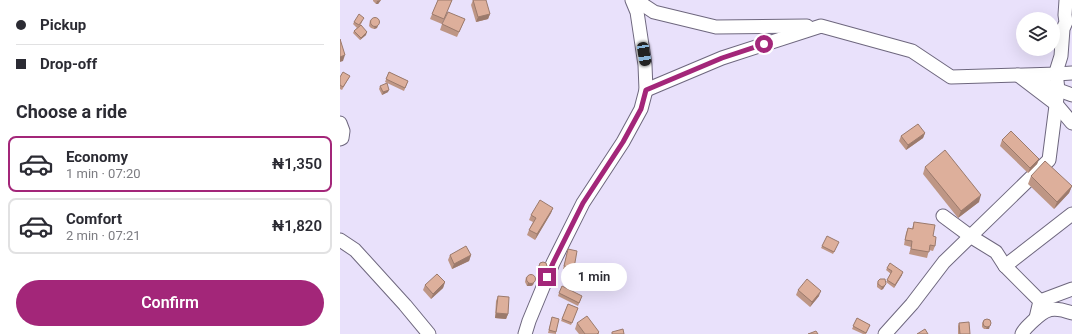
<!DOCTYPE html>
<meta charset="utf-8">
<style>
body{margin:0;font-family:Roboto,sans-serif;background:#f2f2f3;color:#2b2b33;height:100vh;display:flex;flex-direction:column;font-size:15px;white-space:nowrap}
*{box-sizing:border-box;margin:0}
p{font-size:13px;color:#7c7c81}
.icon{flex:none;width:22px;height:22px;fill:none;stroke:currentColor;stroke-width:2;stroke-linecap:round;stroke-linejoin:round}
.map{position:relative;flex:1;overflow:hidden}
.details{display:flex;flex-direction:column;background:#fff;width:340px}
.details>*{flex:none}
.guide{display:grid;align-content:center;height:88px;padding:0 16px;background:#fff}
.tools{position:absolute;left:676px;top:12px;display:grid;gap:8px}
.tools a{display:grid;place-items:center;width:44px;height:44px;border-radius:50%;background:#fff;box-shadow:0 4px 16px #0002;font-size:20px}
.end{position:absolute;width:18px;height:18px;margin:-9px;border:5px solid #a32679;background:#fff;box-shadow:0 0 0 2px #fff}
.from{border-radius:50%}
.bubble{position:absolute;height:28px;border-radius:14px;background:#fff;box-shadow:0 4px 16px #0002;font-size:13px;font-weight:600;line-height:28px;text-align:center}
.car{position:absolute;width:12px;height:24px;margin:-12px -6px;border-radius:5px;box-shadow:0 0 3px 1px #0007;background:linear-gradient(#222 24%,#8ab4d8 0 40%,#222 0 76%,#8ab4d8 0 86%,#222 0)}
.guide b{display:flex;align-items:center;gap:14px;height:38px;font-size:15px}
.guide b+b{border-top:1px solid #e1e1e2}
.guide i{width:10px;height:10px;background:#2b2b33}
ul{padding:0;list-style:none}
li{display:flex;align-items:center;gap:12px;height:56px;margin:0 8px 6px;padding:0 8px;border:2px solid #e1e1e2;border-radius:8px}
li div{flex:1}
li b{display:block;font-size:15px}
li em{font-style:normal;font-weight:600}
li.current{border-color:#a32679}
li>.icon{width:36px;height:36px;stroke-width:1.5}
h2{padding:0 16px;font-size:18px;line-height:48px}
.primary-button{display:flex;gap:8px;margin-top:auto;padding:8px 16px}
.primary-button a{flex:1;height:46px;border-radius:24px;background:#a32679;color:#fff;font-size:16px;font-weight:600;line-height:46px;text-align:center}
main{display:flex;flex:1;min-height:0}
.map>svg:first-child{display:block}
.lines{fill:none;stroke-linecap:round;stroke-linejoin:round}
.minor-casing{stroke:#6e677e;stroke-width:15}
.minor{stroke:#fff;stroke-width:13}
.wall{fill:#be9685}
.shaded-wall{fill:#9b7a6c}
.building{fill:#ddaf9b;stroke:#9b7a6c}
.route{stroke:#a32679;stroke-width:5}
</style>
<main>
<section class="details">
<div class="guide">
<b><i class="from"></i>Pickup</b>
<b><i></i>Drop-off</b>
</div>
<h2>Choose a ride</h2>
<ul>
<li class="current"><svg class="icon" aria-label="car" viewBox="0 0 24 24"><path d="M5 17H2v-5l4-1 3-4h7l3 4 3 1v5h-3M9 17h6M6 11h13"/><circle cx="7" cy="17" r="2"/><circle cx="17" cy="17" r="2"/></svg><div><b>Economy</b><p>1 min · 07:20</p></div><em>₦1,350</em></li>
<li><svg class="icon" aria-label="car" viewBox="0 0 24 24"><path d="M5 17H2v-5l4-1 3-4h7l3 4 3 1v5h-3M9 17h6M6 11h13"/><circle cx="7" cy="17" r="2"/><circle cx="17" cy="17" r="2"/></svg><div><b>Comfort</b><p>2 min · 07:21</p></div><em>₦1,820</em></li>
</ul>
<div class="primary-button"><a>Confirm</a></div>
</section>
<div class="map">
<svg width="732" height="334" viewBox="0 0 732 334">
<rect width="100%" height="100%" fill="#e9e1fb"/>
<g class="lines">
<defs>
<g id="minor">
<path d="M 296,0 L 314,12 L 376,27 L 467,26"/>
<path d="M 678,75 L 716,104 L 732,123"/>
<path d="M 691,80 L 732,95"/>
<path d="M 306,90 L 382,58 L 481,26 L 572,51 L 611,77 L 717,74 L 732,73"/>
<path d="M 0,123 L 3,131 L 2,138 L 0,139"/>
<path d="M 603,216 L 630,236 L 656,252 L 665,266 L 700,301 L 696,318"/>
<path d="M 0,240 L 15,250 L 65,305 L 89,334"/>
<path d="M 665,266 L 732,214"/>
<path d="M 700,301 L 732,289"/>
<path d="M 185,334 L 189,321 L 213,263 L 243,203 L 283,142 L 301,109 L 306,90 L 305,65 L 297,12 L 292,0"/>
<path d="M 545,334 L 572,304 L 604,262 L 709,160 L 718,90 L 716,72 L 721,56 L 723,29 L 726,22 L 725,15 L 726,0"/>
<path d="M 682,334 C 684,329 688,326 692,322 C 706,308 713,306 732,313"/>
</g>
</defs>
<use href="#minor" class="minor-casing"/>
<use href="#minor" class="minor"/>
</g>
<g class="wall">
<path d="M 33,0 L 41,0 L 38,4 L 36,4 L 33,1 Z"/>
<path d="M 98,0 L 112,0 L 102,24 L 90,19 Z"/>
<path d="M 133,0 L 150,14 L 148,19 L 136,22 L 131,5 Z"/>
<path d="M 125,19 L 117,37 L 100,30 L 102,24 Z"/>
<path d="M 23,20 L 20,26 L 26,35 L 20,40 L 13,33 L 14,31 L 17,28 L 13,24 L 14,22 Z"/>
<path d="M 30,20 L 38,25 L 37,28 L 34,29 L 31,28 L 29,26 Z"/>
<path d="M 49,72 L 68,81 L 64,91 L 45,82 Z"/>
<path d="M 10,76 L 2,90 L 0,89 L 0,77 Z"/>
<path d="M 40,86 L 48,92 L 42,95 L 39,89 Z"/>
<path d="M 585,133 L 583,138 L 566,150 L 559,141 L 561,136 Z"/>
<path d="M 662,140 L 699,159 L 697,164 L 688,173 L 660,146 Z"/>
<path d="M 585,167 L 639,202 L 618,218 L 583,174 Z"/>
<path d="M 691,176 L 732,186 L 729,193 L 714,209 L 688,184 Z"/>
<path d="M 213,208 L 211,213 L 195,240 L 187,235 L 189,230 L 193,222 L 189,220 L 191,215 Z"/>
<path d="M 574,222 L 593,236 L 595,246 L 593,251 L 589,250 L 587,258 L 569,254 L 571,247 L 564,245 L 566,233 L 568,228 L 572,229 Z"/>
<path d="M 498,244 L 493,254 L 481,248 L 482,246 Z"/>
<path d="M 228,249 L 234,268 L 233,271 L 223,269 Z"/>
<path d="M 110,255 L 131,255 L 129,261 L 112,269 L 108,260 Z"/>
<path d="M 199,265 L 205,271 L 203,272 L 200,272 L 198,270 L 198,268 Z"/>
<path d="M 547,268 L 562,275 L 554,288 L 546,282 L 551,274 L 546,270 Z"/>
<path d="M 261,275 L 255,286 L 246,280 L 247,277 Z"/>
<path d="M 186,277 L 195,279 L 193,285 L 191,286 L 187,286 L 185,282 Z"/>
<path d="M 538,281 L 546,284 L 543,289 L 541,290 L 537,287 L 537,284 Z"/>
<path d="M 105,282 L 103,288 L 91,299 L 83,290 L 85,285 Z"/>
<path d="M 458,290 L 479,296 L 470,307 L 456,295 Z"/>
<path d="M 219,293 L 241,299 L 238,306 L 218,296 Z"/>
<path d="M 158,296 L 168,314 L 166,319 L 155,318 L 156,301 Z"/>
<path d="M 228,304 L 238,308 L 231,325 L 221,321 Z"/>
<path d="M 212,317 L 216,332 L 216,334 L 208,333 Z"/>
<path d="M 517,318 L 530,325 L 526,334 L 523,334 L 512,329 Z"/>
<path d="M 643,321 L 649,329 L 644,329 L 642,327 L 642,324 Z"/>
<path d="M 237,323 L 259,332 L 259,334 L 239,334 L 235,329 Z"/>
<path d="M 619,323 L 630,334 L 618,334 L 618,326 Z"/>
</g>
<g class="shaded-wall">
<path d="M 41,0 L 38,4 L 36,4 L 37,1 Z"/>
<path d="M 150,14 L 148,19 L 136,22 L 138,17 Z"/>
<path d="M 38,25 L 37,28 L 34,29 L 35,26 Z"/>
<path d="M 27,32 L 26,35 L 20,40 L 21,38 Z"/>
<path d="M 5,55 L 3,61 L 0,62 L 0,57 Z"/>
<path d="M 49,90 L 48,92 L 42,95 L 43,92 Z"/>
<path d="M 585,133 L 583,138 L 566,150 L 568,145 Z"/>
<path d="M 699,159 L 697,164 L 688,173 L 690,168 Z"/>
<path d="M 732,186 L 729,193 L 714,209 L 717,202 Z"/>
<path d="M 641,195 L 639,202 L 618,218 L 621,211 Z"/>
<path d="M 213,208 L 211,213 L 195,240 L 197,234 Z"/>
<path d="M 131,255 L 129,261 L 112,269 L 114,264 Z"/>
<path d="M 206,268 L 205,271 L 203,272 L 200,272 L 201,270 Z"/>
<path d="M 563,272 L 562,275 L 554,288 L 555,285 Z"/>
<path d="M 105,282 L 103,288 L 91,299 L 93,294 Z"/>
<path d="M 194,282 L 193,285 L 191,286 L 187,286 L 188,283 Z"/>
<path d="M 546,284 L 543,289 L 541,290 L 542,287 Z"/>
<path d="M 481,291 L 479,296 L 470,307 L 472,302 Z"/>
<path d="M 156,313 L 168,314 L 166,319 L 155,318 Z"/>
<path d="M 650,326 L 649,329 L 646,329 L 647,327 Z"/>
</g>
<g class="building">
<path d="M 98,0 L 112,0 L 104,19 L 92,14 Z"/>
<path d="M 133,0 L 146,0 L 150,14 L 138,17 Z"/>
<path d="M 108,12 L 125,19 L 119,32 L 102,24 Z"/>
<path d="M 19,14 L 24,18 L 19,25 L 14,22 Z"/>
<circle cx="35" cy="22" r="4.5"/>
<path d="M 21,25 L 27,32 L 21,38 L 14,31 Z"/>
<path d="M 0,39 L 5,55 L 0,57 Z"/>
<path d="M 3,72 L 10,76 L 3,87 L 0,85 L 0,77 Z"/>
<path d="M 49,72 L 68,81 L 65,88 L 46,79 Z"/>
<path d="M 47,83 L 49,90 L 43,92 L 40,86 Z"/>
<path d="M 578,124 L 585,133 L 568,145 L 561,136 Z"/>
<path d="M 671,131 L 699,159 L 690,168 L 662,140 Z"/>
<path d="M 605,150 L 641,195 L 621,211 L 585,167 Z"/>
<path d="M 705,161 L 732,186 L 717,202 L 691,176 Z"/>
<path d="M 200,200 L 213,208 L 197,234 L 189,230 L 196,218 L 191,215 Z"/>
<path d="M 574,222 L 595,225 L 593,236 L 596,237 L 595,246 L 590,245 L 589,252 L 571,249 L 572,241 L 565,240 L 568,228 L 573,229 Z"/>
<path d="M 487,236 L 499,242 L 494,252 L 482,246 Z"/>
<path d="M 126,246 L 131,255 L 114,264 L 110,255 Z"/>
<path d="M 228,249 L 237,251 L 234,268 L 224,266 Z"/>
<circle cx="203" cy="266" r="4"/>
<path d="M 550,263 L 563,272 L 555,285 L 547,280 L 552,271 L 547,268 Z"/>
<path d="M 251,270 L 261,275 L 256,283 L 247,277 Z"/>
<path d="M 97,274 L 105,282 L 93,294 L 85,285 Z"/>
<circle cx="191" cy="279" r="4.5"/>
<path d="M 467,279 L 481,291 L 472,302 L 458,290 Z"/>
<path d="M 540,279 L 545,279 L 546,284 L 544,286 L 542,287 L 538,284 L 538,281 Z"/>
<path d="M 222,286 L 242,296 L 239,303 L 219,293 Z"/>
<path d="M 158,296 L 169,297 L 168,314 L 156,313 Z"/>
<path d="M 228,304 L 238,308 L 232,323 L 222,319 Z"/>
<path d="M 247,316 L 259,332 L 257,334 L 245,334 L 237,323 Z"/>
<path d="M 212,317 L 219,319 L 216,332 L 209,330 Z"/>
<path d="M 517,318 L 530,325 L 526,333 L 513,326 Z"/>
<circle cx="647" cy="323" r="4"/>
<path d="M 629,322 L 630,334 L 620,334 L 619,323 Z"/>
<path d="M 283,329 L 284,334 L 272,334 L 272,332 Z"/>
<path d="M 585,329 L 588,334 L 577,334 Z"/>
<path d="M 476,331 L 478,334 L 468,334 Z"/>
</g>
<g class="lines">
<path class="route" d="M 207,277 L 213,263 L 243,203 L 283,142 L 301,109 L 306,90 L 382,58 L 424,44"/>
</g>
</svg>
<div class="tools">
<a><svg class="icon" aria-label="layers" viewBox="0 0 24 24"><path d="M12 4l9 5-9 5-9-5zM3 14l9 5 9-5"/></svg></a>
</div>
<i class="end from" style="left:424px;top:44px"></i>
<i class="end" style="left:207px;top:277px"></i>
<div class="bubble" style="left:221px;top:263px;width:66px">1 min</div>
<i class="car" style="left:304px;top:54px;rotate:171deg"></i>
</div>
</main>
